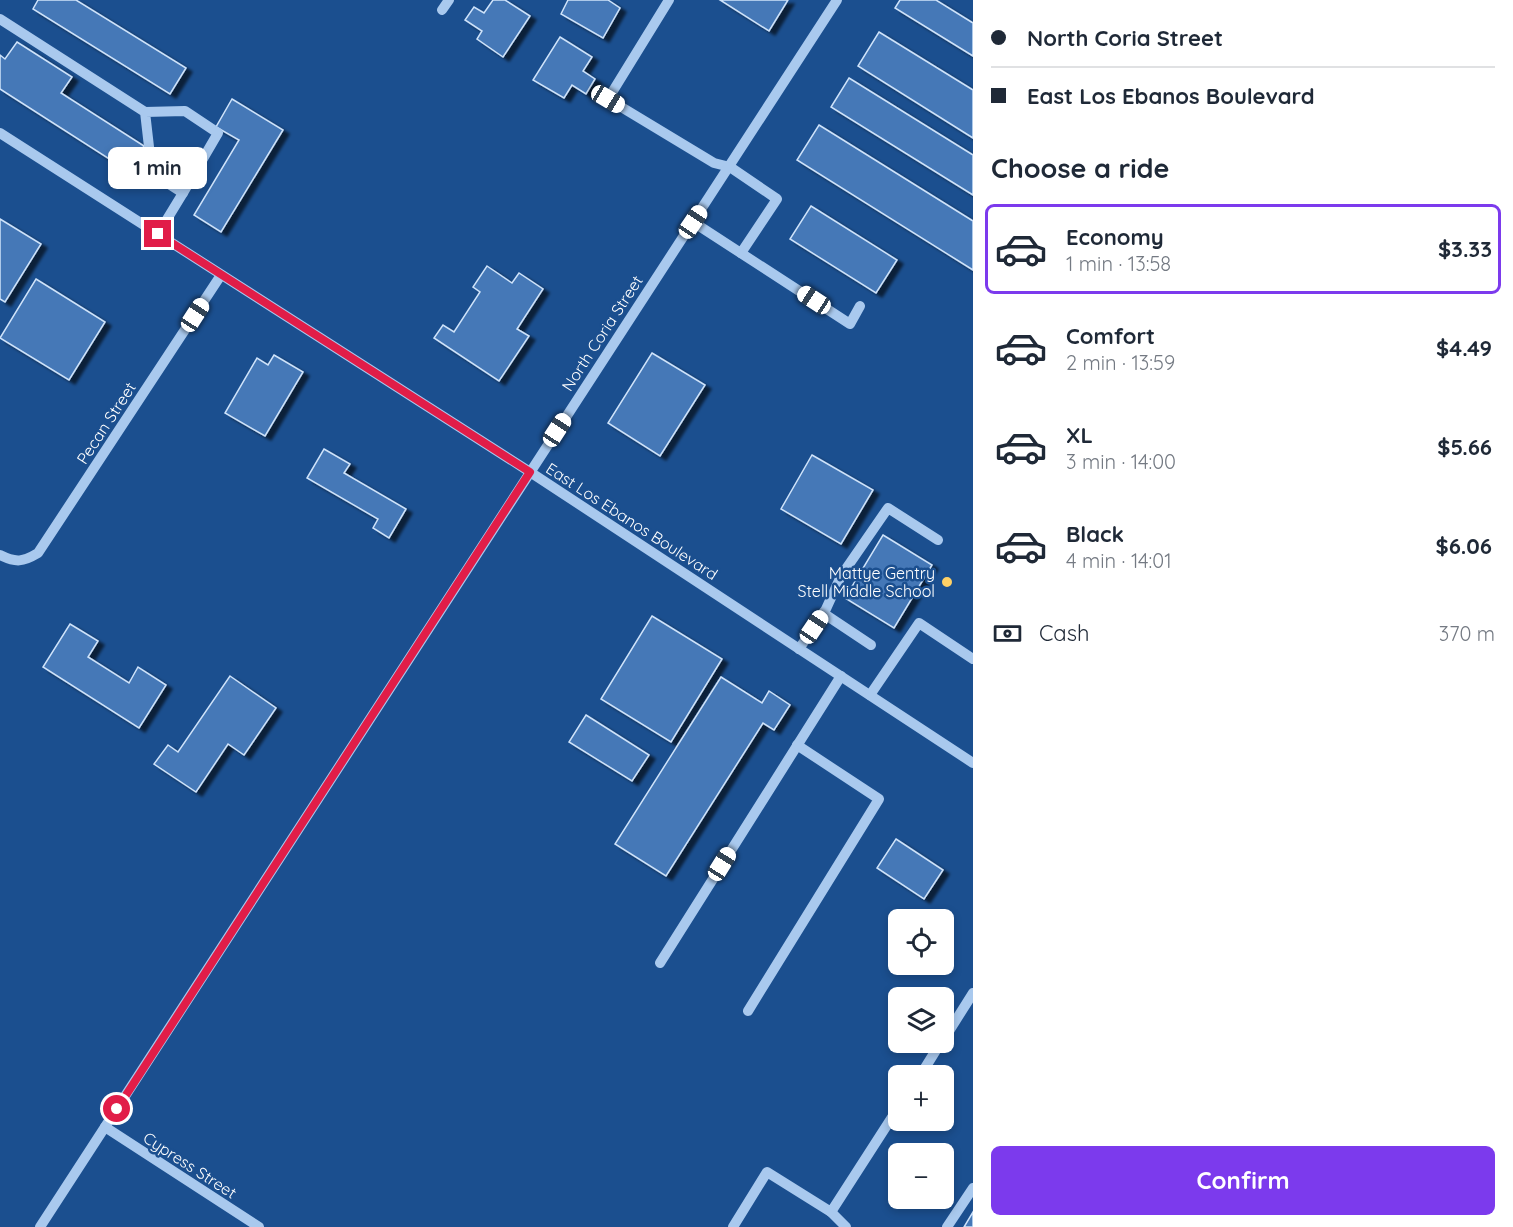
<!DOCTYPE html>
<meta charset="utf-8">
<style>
body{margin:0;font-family:Quicksand,sans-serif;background:#f6f6f7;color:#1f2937;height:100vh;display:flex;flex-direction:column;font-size:22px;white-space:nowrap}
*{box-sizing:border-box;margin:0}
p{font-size:20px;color:#747a83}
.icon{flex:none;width:33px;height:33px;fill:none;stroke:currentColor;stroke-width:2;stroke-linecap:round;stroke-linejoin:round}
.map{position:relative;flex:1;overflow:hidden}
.details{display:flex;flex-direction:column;background:#fff;width:540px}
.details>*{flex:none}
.top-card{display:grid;align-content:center;height:132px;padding:0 18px;background:#fff}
.buttons{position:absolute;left:888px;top:909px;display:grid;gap:12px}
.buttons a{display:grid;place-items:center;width:66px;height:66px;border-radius:9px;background:#fff;box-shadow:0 3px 9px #0003;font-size:30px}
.end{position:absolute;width:27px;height:27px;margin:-14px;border:8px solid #e11d48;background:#fff;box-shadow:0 0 0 3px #fff}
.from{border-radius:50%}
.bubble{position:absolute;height:42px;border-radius:9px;background:#fff;box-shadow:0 3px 9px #0003;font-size:20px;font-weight:700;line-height:42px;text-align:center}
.car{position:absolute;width:18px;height:36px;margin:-18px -9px;border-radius:8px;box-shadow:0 0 4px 2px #0007;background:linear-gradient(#fff 24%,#345 0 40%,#fff 0 76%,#345 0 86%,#fff 0)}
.top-card b{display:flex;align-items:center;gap:21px;height:57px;font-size:22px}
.top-card b+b{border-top:2px solid #e0e1e3}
.top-card i{width:15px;height:15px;background:#1f2937}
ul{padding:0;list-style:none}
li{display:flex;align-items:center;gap:18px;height:90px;margin:0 12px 9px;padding:0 6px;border:3px solid transparent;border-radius:9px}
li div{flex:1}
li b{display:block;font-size:22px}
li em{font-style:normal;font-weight:700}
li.current{border-color:#7c3aed}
li>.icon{width:54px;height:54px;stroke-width:1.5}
h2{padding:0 18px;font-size:27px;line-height:72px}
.pay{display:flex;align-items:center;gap:15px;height:66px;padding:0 18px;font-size:22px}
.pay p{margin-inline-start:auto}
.action{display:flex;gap:12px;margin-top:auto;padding:12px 18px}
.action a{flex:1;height:69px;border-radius:9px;background:#7c3aed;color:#fff;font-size:24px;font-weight:700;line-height:69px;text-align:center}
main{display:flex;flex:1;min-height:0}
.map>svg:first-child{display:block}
.building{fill:#4478b7;stroke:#cfe3fa;stroke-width:1.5;filter:url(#shadow)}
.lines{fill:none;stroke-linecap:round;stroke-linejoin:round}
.minor{stroke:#a9c9ee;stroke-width:10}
.route{stroke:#e11d48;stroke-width:8}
.poi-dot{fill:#ffd166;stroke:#1b4f8f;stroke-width:2}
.labels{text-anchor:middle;stroke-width:5;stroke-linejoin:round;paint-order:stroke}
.street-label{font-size:16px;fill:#fff;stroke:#1b4f8f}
.poi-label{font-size:16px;fill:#fff;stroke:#1b4f8f;text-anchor:end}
</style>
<main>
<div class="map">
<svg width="973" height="1227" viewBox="0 0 973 1227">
<defs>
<filter id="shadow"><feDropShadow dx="6" dy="4" stdDeviation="1.5" flood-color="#0009"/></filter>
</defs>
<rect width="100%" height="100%" fill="#1b4f8f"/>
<g class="building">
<path d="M 38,0 L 76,0 L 186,68 L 170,94 L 33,9 Z"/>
<path d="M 493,0 L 505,0 L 530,16 L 503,57 L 477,39 L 482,31 L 465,20 L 474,7 L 484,13 Z"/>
<path d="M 568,0 L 608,0 L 620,8 L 603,38 L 561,14 Z"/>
<path d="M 720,0 L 788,0 L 769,31 Z"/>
<path d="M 900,0 L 936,0 L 973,23 L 973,56 L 895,8 Z"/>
<path d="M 879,32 L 973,90 L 973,138 L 858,66 Z"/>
<path d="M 560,37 L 592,57 L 583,71 L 595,79 L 586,94 L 572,85 L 564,98 L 533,80 Z"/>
<path d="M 17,42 L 72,77 L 61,93 L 144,146 L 128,171 L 0,89 L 0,55 L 5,59 Z"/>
<path d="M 849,78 L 973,155 L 973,195 L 831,107 Z"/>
<path d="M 232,99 L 283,130 L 221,232 L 194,215 L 239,140 L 216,127 Z"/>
<path d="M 819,125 L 973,221 L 973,270 L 797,160 Z"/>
<path d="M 811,206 L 897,260 L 876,293 L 790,239 Z"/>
<path d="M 0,219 L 41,244 L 5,302 L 0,299 Z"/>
<path d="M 487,266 L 512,283 L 519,273 L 543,289 L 517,329 L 529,336 L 499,381 L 434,338 L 443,325 L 454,332 L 480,292 L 473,287 Z"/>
<path d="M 36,279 L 105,322 L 69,380 L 0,338 Z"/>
<path d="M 652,353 L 705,385 L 660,456 L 608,423 Z"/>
<path d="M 274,355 L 303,372 L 265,436 L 225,413 L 257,358 L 268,365 Z"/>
<path d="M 324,449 L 350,464 L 344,473 L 406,509 L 389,538 L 373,528 L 378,519 L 307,478 Z"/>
<path d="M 812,455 L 873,490 L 841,544 L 781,509 Z"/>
<path d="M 883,535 L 932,565 L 894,628 L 845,598 Z"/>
<path d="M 652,616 L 722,659 L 671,742 L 601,699 Z"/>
<path d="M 70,624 L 98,641 L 88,657 L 129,683 L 138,667 L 166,685 L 139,728 L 43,667 Z"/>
<path d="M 230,676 L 276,708 L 244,755 L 228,744 L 196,792 L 154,764 L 168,745 L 178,752 Z"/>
<path d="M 721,677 L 762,703 L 769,691 L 790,705 L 774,730 L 763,723 L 666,876 L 615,844 Z"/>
<path d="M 586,715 L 649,755 L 632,781 L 569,742 Z"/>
<path d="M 896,839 L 943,870 L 924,899 L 877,868 Z"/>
<path d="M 973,1212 L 973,1227 L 964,1227 Z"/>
</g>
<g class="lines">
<g class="minor">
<path d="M 669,0 L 608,99 L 714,163 L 730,167 L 777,199 L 741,253"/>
<path d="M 442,10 L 449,0"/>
<path d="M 0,19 L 145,112 L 185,111 L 218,133 L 183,193 L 152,173 L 145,112"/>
<path d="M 0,133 L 530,472 L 973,763"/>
<path d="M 693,222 L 850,324 L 860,306"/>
<path d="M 158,234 L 183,193"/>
<path d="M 0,555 C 16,563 23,562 38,553 L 221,275"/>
<path d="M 823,613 L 871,645"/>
<path d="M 799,649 L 826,609 L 841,576 L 888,508 L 938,540"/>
<path d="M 870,695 L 919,623 L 973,659"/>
<path d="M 660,963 L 841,676"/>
<path d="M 748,1011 L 879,799 L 797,745"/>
<path d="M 944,1039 L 973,993"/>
<path d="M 920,1076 L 941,1042"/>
<path d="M 105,1127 L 259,1227"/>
<path d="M 831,1212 L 846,1227"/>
<path d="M 40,1227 L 837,0"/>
<path d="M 733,1227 L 767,1172 L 831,1212 L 898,1108"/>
<path d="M 947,1227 L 973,1188"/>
</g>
</g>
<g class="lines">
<path class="route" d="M 117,1109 L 530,472 L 158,234"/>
</g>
<circle class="poi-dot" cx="947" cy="582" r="6"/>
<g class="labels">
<g class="street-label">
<text transform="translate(602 333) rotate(-57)" y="6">North Coria Street</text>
<text transform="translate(106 423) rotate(-57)" y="6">Pecan Street</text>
<text transform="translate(632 521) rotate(33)" y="6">East Los Ebanos Boulevard</text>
<text transform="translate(190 1165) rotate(33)" y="6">Cypress Street</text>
</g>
<g class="poi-label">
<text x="935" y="579">Mattye Gentry<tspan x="935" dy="18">Stell Middle School</tspan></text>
</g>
</g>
</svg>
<div class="buttons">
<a><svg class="icon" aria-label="locate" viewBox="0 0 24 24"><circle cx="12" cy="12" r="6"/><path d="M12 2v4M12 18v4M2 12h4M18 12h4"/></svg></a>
<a><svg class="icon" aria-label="layers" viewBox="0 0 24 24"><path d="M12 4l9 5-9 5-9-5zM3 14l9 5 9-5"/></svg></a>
<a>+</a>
<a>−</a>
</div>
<i class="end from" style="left:117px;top:1109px"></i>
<i class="end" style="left:158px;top:234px"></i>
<div class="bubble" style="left:108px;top:147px;width:99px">1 min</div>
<i class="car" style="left:608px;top:99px;rotate:121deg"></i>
<i class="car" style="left:693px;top:222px;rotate:34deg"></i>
<i class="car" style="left:814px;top:300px;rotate:303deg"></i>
<i class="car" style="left:195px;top:315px;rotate:33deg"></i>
<i class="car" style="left:557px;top:430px;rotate:33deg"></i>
<i class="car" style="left:814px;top:627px;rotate:34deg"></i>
<i class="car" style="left:722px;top:864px;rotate:32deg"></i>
</div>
<section class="details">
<div class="top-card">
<b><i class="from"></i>North Coria Street</b>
<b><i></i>East Los Ebanos Boulevard</b>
</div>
<h2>Choose a ride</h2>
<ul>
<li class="current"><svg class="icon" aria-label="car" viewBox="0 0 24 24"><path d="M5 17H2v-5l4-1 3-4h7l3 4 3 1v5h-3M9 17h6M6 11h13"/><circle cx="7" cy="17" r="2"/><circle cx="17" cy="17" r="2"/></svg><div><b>Economy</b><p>1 min · 13:58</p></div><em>$3.33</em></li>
<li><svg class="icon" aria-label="car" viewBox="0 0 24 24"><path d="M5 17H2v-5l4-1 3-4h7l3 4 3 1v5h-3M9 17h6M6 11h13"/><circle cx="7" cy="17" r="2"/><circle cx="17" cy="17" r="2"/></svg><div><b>Comfort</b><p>2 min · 13:59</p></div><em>$4.49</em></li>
<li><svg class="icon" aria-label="car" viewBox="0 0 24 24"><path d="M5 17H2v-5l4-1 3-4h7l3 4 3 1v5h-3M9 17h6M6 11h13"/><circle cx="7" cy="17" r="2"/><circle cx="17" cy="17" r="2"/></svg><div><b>XL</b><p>3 min · 14:00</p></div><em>$5.66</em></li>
<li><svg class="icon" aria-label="car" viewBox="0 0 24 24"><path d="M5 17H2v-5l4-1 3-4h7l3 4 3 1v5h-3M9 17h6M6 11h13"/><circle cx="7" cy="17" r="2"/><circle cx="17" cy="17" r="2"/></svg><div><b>Black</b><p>4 min · 14:01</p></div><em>$6.06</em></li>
</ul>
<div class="pay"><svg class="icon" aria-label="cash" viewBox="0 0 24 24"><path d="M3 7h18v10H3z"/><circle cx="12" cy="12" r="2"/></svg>Cash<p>370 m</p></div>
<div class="action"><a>Confirm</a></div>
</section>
</main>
